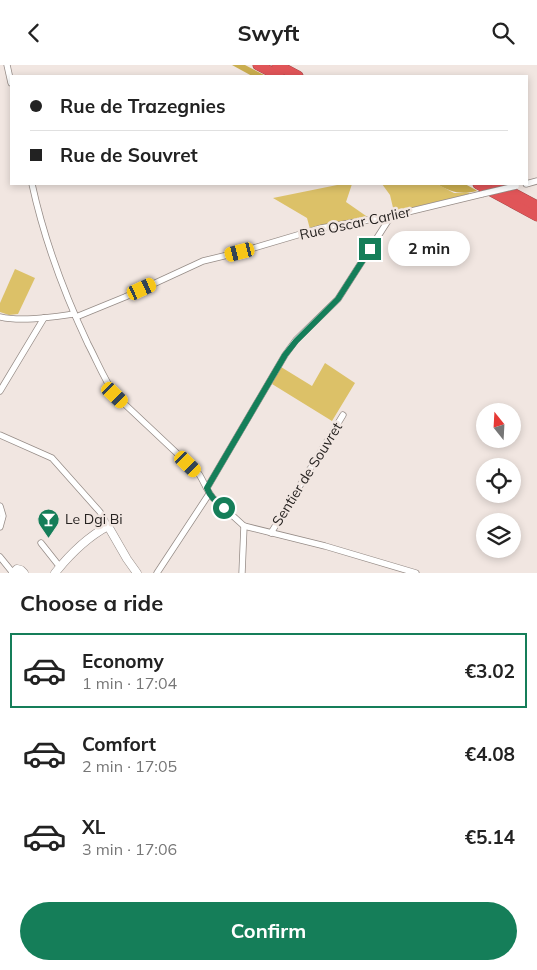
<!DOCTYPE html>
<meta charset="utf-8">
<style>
body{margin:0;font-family:Mulish,sans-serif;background:#f6f6f6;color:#222;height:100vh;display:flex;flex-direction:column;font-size:19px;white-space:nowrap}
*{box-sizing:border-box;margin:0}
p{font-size:16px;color:#767676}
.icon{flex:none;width:28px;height:28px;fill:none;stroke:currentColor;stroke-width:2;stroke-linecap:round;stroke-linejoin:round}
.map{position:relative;height:508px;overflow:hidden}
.panel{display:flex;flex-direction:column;background:#fff;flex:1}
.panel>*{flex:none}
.banner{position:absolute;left:10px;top:10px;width:518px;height:110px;border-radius:0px;box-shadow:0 2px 8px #0003;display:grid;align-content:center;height:110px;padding:0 20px;background:#fff}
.needle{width:32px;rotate:342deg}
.tools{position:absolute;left:476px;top:338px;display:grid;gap:10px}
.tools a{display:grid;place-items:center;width:45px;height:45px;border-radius:50%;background:#fff;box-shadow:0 2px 8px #0003;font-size:25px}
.end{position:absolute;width:22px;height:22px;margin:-11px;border:6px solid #157e59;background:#fff;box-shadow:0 0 0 2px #fff}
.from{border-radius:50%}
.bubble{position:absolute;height:35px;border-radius:18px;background:#fff;box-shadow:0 2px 8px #0003;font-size:16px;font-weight:700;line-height:35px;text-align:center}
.car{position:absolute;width:15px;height:30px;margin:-15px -8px;border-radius:6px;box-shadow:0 0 4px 1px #0007;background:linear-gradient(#f5c518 24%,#345 0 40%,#f5c518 0 76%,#345 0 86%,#f5c518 0)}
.banner b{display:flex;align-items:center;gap:18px;height:48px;font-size:19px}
.banner b+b{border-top:1px solid #e0e0e0}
.banner i{width:12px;height:12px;background:#222}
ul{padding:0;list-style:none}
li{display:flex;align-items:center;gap:15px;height:75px;margin:0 10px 8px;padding:0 10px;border:2px solid transparent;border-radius:0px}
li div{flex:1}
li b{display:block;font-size:19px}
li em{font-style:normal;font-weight:700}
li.selected{border-color:#157e59}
li>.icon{width:45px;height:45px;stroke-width:1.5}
h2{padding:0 20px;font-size:22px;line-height:60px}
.action{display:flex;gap:10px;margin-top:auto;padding:10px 20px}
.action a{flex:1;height:58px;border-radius:30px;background:#157e59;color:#fff;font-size:20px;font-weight:700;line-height:58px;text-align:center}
header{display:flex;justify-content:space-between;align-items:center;height:65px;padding:0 20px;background:#fff;font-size:22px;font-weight:700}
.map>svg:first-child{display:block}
.green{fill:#dcc168}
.forest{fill:#caad4f}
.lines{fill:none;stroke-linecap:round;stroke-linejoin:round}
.minor-casing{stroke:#968c87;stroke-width:7}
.tertiary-casing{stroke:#968c87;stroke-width:9}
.motorway-casing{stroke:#9f4344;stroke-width:11}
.minor{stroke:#fff;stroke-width:5.5}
.tertiary{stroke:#fff;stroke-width:8}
.motorway{stroke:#e05558;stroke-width:10}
.minor-bridge-casing{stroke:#968c87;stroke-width:7;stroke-linecap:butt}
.minor-bridge{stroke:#fff;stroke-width:5.5}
.route{stroke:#157e59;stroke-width:6}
.labels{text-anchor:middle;stroke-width:5;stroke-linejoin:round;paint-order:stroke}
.street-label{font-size:14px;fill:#262220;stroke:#f1e6e1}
.poi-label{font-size:14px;fill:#262220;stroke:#f1e6e1;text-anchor:start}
</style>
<header><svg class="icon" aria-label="back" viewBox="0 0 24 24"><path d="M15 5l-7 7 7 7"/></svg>Swyft<svg class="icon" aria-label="search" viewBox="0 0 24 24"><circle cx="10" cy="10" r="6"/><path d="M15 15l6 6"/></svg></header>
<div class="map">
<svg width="537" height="508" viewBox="0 0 537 508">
<rect width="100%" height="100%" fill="#f1e6e1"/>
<g class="green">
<path d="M 342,119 L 352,119 L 346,137 L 369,153 L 310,164 L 307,153 L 273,133 Z"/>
<path d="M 382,119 L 437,119 L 454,128 L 469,128 L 469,129 L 394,147 L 390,130 Z"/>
<path d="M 15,204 L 35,213 L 18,249 L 9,250 L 0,247 L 0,238 Z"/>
<path d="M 325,298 L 355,318 L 332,356 L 272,319 L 281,302 L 312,321 Z"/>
</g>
<g class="forest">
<path d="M 232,0 L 245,0 L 266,11 L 252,11 Z"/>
<path d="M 437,119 L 465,119 L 476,125 L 477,126 C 460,130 451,127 437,119 Z"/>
</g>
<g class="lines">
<defs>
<g id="minor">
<path d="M 7,0 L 11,18"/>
<path d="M 32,119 C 44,174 64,228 88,279 C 97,296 104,314 115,330 L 199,409 C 204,417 207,426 213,433 L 244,461 L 325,481 L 416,508"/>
<path d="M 526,119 L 537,116"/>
<path d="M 0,252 C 22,257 52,252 74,249"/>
<path d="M 76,252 L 125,232 L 203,196 L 240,187 L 321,163 L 391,151 L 482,129"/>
<path d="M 0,326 L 44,253"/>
<path d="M 0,370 L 52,393 L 100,447 L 108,461"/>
<path d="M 207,423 L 285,290 L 296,275 L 338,234 L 391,151"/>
<path d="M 0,441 L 3,451 L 0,462"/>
<path d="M 271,468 L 343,350"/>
<path d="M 41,478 L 60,502"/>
<path d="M 0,492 L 13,508"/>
<path d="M 157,508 L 209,429"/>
<path d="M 242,508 L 244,461"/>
</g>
<g id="tertiary">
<path d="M 13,508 L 17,504 L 21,505 L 24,508"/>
<path d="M 55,508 C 70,489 86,473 108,461 L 127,494 L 137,508"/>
</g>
<g id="motorway">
<path d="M 258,0 L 279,11"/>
<path d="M 277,0 L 298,11"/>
<path d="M 478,119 L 537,151"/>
<path d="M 496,119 L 537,141"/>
</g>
</defs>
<use href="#minor" class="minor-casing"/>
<use href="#tertiary" class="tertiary-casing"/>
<use href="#motorway" class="motorway-casing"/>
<use href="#minor" class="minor"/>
<use href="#tertiary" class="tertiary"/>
<use href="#motorway" class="motorway"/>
<defs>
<path id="minor-bridge" d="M 482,129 L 516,121"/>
</defs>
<use href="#minor-bridge" class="minor-bridge-casing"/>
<use href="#minor-bridge" class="minor-bridge"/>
</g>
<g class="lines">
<path class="route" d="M 224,443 C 217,437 210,432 207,423 L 285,290 L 296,276 L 338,234 L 370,184"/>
</g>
<defs>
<symbol id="bar-pin" viewBox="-11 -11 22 30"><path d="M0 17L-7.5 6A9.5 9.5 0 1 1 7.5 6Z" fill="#157e59" stroke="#f1e6e1"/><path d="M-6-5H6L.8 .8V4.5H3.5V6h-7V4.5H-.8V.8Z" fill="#fff"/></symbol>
</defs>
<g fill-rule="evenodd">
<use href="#bar-pin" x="36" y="442" width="25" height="34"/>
</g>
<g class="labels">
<g class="street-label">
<text transform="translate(355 158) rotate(-12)" y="5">Rue Oscar Carlier</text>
<text transform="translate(307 409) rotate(-58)" y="5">Sentier de Souvret</text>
</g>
<g class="poi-label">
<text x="65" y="459">Le Dgi Bi</text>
</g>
</g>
</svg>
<div class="tools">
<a><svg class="needle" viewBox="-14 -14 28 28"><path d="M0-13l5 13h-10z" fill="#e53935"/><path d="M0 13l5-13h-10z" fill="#767676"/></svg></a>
<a><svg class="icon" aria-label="locate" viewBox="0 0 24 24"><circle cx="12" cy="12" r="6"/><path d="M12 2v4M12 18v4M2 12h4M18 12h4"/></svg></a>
<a><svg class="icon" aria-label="layers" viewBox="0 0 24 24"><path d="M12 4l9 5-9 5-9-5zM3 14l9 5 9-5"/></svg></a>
</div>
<i class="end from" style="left:224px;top:443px"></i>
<i class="end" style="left:370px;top:184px"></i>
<div class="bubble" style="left:388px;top:166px;width:82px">2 min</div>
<i class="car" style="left:240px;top:187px;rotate:256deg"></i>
<i class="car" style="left:142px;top:224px;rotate:65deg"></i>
<i class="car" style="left:115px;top:330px;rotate:134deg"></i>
<i class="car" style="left:188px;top:399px;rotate:134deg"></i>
<div class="banner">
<b><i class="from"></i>Rue de Trazegnies</b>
<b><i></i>Rue de Souvret</b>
</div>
</div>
<section class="panel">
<h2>Choose a ride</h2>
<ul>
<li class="selected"><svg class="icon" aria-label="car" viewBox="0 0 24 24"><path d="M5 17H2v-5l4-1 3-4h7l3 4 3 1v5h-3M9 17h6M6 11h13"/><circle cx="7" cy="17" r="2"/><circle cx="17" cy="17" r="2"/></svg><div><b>Economy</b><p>1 min · 17:04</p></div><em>€3.02</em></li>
<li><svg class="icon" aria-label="car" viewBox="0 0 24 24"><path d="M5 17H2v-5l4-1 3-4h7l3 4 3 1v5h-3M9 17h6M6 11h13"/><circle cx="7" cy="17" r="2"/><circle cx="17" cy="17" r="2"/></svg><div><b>Comfort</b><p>2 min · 17:05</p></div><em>€4.08</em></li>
<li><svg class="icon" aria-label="car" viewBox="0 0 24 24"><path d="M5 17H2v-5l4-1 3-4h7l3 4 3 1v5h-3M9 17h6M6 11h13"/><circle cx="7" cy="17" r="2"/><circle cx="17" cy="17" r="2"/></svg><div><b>XL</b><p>3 min · 17:06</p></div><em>€5.14</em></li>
</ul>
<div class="action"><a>Confirm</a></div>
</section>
